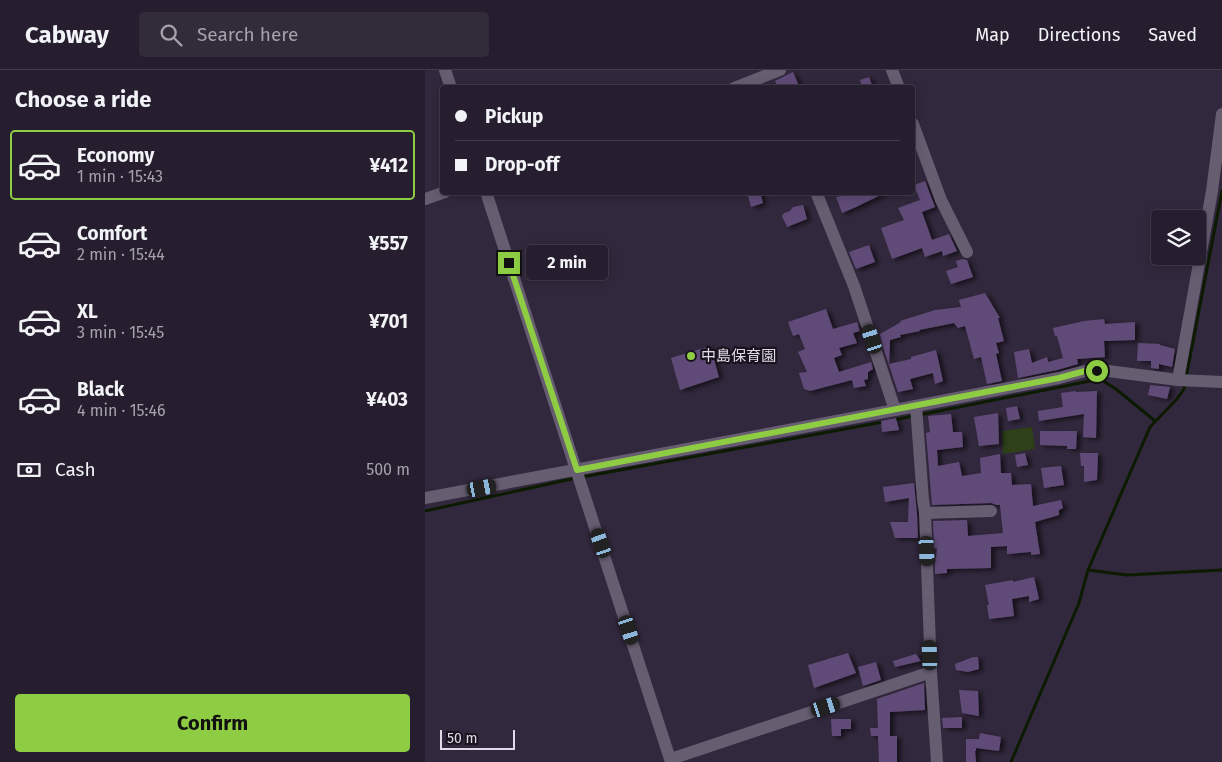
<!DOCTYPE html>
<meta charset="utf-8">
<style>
body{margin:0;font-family:"Fira Sans","Noto Sans JP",sans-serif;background:#322b3a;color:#f1f3f6;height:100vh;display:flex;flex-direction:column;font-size:19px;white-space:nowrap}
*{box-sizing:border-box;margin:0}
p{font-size:16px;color:#a4a2aa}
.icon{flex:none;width:28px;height:28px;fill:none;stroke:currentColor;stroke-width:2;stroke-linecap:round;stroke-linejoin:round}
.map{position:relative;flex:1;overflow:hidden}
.drawer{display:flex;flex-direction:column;background:#261e2e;width:425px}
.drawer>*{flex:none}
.guide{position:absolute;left:15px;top:15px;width:475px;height:110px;border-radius:5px;box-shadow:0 2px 12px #0003,0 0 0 1px #423c4a;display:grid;align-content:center;height:110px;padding:0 15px;background:#261e2e}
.fabs{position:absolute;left:726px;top:140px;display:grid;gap:10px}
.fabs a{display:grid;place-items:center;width:55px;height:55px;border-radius:5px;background:#261e2e;box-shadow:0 2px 12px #0003,0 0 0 1px #423c4a;font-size:25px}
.scale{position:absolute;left:15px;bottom:12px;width:75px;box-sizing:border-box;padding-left:5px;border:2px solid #e0d9e7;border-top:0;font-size:14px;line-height:18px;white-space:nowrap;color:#e0d9e7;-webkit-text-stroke:4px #18131d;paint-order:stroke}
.end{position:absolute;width:22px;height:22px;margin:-11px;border:6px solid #8ecd43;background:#111;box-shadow:0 0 0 2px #111}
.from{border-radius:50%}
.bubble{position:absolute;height:35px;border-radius:5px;background:#261e2e;box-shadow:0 2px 12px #0003,0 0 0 1px #423c4a;font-size:16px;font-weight:700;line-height:35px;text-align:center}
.car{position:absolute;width:15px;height:30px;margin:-15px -8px;border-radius:6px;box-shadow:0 0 4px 1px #0007;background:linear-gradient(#222 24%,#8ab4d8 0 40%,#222 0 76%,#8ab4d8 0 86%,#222 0)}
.guide b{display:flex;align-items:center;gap:18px;height:48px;font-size:19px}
.guide b+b{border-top:1px solid #423c4a}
.guide i{width:12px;height:12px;background:#f1f3f6}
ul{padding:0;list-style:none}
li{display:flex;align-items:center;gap:15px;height:70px;margin:0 10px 8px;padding:0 5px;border:2px solid transparent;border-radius:5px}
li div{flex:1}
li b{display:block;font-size:19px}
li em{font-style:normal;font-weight:700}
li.on{border-color:#8ecd43}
li>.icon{width:45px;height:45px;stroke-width:1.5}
h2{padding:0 15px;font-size:22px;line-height:60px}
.pay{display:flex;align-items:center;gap:12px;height:55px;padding:0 15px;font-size:19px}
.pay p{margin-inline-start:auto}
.button{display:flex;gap:10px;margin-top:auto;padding:10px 15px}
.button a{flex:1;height:58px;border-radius:5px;background:#8ecd43;color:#111;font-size:20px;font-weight:700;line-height:58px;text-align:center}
header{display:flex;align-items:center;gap:30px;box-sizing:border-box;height:70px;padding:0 25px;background:#261e2e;border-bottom:1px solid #423c4a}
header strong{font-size:24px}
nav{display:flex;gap:28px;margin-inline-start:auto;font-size:18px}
.search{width:350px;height:45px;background:#322b3a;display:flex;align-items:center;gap:12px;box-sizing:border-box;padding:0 18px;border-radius:5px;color:#a4a2aa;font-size:19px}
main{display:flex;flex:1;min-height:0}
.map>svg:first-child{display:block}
.green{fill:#2d4018}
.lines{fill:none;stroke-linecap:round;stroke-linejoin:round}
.stream{stroke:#0c1b00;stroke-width:3}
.building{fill:#614b78;filter:url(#shadow)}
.street{stroke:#665d71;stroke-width:12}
.route{stroke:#8ecd43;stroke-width:6}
.poi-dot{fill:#8ecd43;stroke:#18131d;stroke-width:2}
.labels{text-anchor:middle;stroke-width:4.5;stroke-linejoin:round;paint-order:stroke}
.poi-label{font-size:15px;fill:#e0d9e7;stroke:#18131d;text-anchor:start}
</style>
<header>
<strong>Cabway</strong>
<div class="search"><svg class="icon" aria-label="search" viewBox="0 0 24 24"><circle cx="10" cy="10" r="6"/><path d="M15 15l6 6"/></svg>Search here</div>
<nav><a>Map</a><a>Directions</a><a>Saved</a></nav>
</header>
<main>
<section class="drawer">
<h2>Choose a ride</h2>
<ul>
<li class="on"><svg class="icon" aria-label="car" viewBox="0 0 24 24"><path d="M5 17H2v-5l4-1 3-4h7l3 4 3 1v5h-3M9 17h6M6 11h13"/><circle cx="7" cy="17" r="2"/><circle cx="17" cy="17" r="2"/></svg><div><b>Economy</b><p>1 min · 15:43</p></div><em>¥412</em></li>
<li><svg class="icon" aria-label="car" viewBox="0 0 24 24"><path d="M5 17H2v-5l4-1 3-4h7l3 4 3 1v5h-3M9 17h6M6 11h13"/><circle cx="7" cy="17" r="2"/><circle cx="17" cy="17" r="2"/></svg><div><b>Comfort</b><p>2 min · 15:44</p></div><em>¥557</em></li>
<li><svg class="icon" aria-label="car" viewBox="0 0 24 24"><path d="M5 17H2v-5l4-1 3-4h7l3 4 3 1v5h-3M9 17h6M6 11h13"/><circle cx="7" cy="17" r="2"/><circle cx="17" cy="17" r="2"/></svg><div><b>XL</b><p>3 min · 15:45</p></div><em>¥701</em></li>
<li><svg class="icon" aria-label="car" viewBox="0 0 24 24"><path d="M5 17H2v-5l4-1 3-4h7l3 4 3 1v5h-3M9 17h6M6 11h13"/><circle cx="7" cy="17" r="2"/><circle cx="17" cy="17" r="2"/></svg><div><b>Black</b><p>4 min · 15:46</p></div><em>¥403</em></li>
</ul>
<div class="pay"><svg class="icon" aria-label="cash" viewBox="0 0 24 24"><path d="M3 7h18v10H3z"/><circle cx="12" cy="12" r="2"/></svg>Cash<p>500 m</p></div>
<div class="button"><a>Confirm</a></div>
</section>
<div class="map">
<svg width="797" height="692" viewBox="0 0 797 692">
<defs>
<filter id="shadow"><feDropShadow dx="4" dy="2" stdDeviation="2.5" flood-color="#0009"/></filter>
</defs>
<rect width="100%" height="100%" fill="#32283d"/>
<path class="green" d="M 607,357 L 610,379 L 578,384 L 577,361 Z"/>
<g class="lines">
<g class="stream">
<path d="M 761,308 L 797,121"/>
<path d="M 494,345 L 675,309 L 691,319 L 730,351"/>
<path d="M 469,350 L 488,346"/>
<path d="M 157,407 L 458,352"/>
<path d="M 0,441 L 151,408"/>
<path d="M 663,500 L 702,505 L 797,500"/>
<path d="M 586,692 L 654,533 L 663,500 L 725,357 L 752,329 L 759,319 L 760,314"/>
</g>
</g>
<g class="building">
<path d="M 368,2 L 375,18 L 353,18 L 350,11 Z"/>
<path d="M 444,7 L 448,18 L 437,18 L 435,10 Z"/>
<path d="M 500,111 L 510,137 L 497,142 L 507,170 L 524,164 L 532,181 L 518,186 L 517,181 L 500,187 L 497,178 L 467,189 L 456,158 L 479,150 L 473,138 L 495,130 L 489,115 Z"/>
<path d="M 322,122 L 335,122 L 338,133 L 326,137 Z"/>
<path d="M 441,122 L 462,122 L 431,137 L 417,143 L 411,127 Z"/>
<path d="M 378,135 L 382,149 L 362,157 L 357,146 L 359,143 L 365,141 L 368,137 Z"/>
<path d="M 444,175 L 450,192 L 431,199 L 424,182 Z"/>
<path d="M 538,189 L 542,190 L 548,207 L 526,214 L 521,201 L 533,197 L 531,191 Z"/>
<path d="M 560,223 L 575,248 L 573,248 L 579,271 L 571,273 L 574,283 L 571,284 L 577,311 L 562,314 L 556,287 L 549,289 L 540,256 L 533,258 L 529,253 L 494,260 L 495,261 L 475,265 L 476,267 L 465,270 L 464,294 L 486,289 L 486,287 L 511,280 L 518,311 L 510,314 L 508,303 L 485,309 L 488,319 L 473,322 L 457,274 L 455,264 L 476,252 L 475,251 L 510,240 L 536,237 L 534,230 Z"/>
<path d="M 401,239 L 408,259 L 432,252 L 435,261 L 428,263 L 432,273 L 414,278 L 417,285 L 409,288 L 414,302 L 446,292 L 448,299 L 443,302 L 443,309 L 439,310 L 441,316 L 429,318 L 427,310 L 385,321 L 379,319 L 374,303 L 382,302 L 373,282 L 380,279 L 374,264 L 368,266 L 363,252 Z"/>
<path d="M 679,249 L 680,254 L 710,252 L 710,270 L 679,271 L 680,287 L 652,289 L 653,294 L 632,300 L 593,308 L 589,282 L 604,279 L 607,293 L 622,287 L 623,292 L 638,288 L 632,266 L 630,266 L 628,258 L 659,251 Z"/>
<path d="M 713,273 L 735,274 L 735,275 L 750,279 L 747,297 L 734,294 L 734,299 L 726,298 L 726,291 L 712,291 Z"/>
<path d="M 285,276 L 294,307 L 255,320 L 246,288 Z"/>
<path d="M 725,315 L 745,317 L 742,329 L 723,325 L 725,316 Z"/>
<path d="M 651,321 L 651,322 L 672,321 L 671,368 L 658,367 L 659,344 L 614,351 L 613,341 L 638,337 L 636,323 Z"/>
<path d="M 592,336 L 595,349 L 583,351 L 581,338 Z"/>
<path d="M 573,343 L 574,374 L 554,376 L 549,347 Z"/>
<path d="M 526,344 L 528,362 L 537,362 L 538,377 L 512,380 L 513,396 L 534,392 L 537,406 L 556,403 L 555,388 L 575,384 L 576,403 L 586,403 L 587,415 L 606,414 L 608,436 L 636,430 L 638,438 L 634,440 L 634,445 L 610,452 L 615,484 L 606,485 L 606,482 L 582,484 L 582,476 L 566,477 L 566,498 L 522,499 L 522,503 L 510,504 L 510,494 L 512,479 L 509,478 L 508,451 L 542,450 L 543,466 L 578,463 L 575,435 L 572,435 L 566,433 L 507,435 L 501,363 L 505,362 L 503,346 Z"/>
<path d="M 471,348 L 474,360 L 457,362 L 456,351 Z"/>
<path d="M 615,361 L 652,361 L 651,379 L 642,379 L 642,376 L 615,375 Z"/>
<path d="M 600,383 L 603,395 L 592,397 L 590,385 Z"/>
<path d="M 655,383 L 673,383 L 672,410 L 659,412 L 659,396 L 656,396 Z"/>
<path d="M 636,396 L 639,415 L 619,418 L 616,398 Z"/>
<path d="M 489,413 L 492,444 L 493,468 L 470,468 L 465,452 L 483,452 L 484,428 L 460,432 L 458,417 Z"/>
<path d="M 609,507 L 614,529 L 604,532 L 604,526 L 587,529 L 589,546 L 564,549 L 562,535 L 564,535 L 560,515 L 588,510 L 588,512 Z"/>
<path d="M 423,583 L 431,603 L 389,618 L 383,595 Z"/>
<path d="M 491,584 L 496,591 L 470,597 L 468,591 Z"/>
<path d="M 548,587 L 553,587 L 554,599 L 543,602 L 531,600 L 530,594 Z"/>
<path d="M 451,592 L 456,610 L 438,616 L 433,597 Z"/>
<path d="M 499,613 L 500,640 L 465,642 L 465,666 L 472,666 L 472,692 L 454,692 L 453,666 L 446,666 L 445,658 L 453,658 L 452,629 Z"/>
<path d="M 534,620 L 553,621 L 554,646 L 537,643 Z"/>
<path d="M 537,647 L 537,658 L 518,658 L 517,648 Z"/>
<path d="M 406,649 L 426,649 L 426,659 L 416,659 L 416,666 L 407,666 Z"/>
<path d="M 555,663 L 576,667 L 574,681 L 551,678 L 551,681 L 550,681 L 551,692 L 541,692 L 541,669 L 554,669 Z"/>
</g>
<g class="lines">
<g class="street">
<path d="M 20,0 L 26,18"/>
<path d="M 467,0 L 474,18"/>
<path d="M 309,18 L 355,0"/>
<path d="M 488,54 L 516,130 L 542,182"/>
<path d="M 61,122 L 246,692"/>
<path d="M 391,122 L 429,216 L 470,340"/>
<path d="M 0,129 L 20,122"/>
<path d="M 753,310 L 787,121 L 797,44"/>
<path d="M 491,336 L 498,430 L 500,443 L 506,602 L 512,692"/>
<path d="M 0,428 L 470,340 L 634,308 L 660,301 L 683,301 L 753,310 L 797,312"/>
<path d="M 500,443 L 566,441"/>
<path d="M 246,689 L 506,602"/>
</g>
</g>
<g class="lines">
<path class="route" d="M 84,193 L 152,400 L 634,308 L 660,301 L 672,301"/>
</g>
<circle class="poi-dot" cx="266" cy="286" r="5"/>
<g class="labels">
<g class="poi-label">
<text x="276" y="291">中島保育園</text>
</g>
</g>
</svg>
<div class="fabs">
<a><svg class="icon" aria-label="layers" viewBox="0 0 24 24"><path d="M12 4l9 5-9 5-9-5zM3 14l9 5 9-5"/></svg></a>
</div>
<div class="scale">50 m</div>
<i class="end from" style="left:672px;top:301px"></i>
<i class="end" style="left:84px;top:193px"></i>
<div class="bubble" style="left:101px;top:175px;width:82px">2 min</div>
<i class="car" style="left:447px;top:269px;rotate:342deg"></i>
<i class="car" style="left:57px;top:418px;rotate:80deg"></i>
<i class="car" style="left:176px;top:473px;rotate:341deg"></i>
<i class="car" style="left:502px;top:481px;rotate:177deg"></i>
<i class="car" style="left:204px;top:560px;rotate:162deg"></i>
<i class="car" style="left:505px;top:585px;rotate:358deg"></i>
<i class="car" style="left:401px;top:637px;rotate:72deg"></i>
<div class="guide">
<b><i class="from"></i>Pickup</b>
<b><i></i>Drop-off</b>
</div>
</div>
</main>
